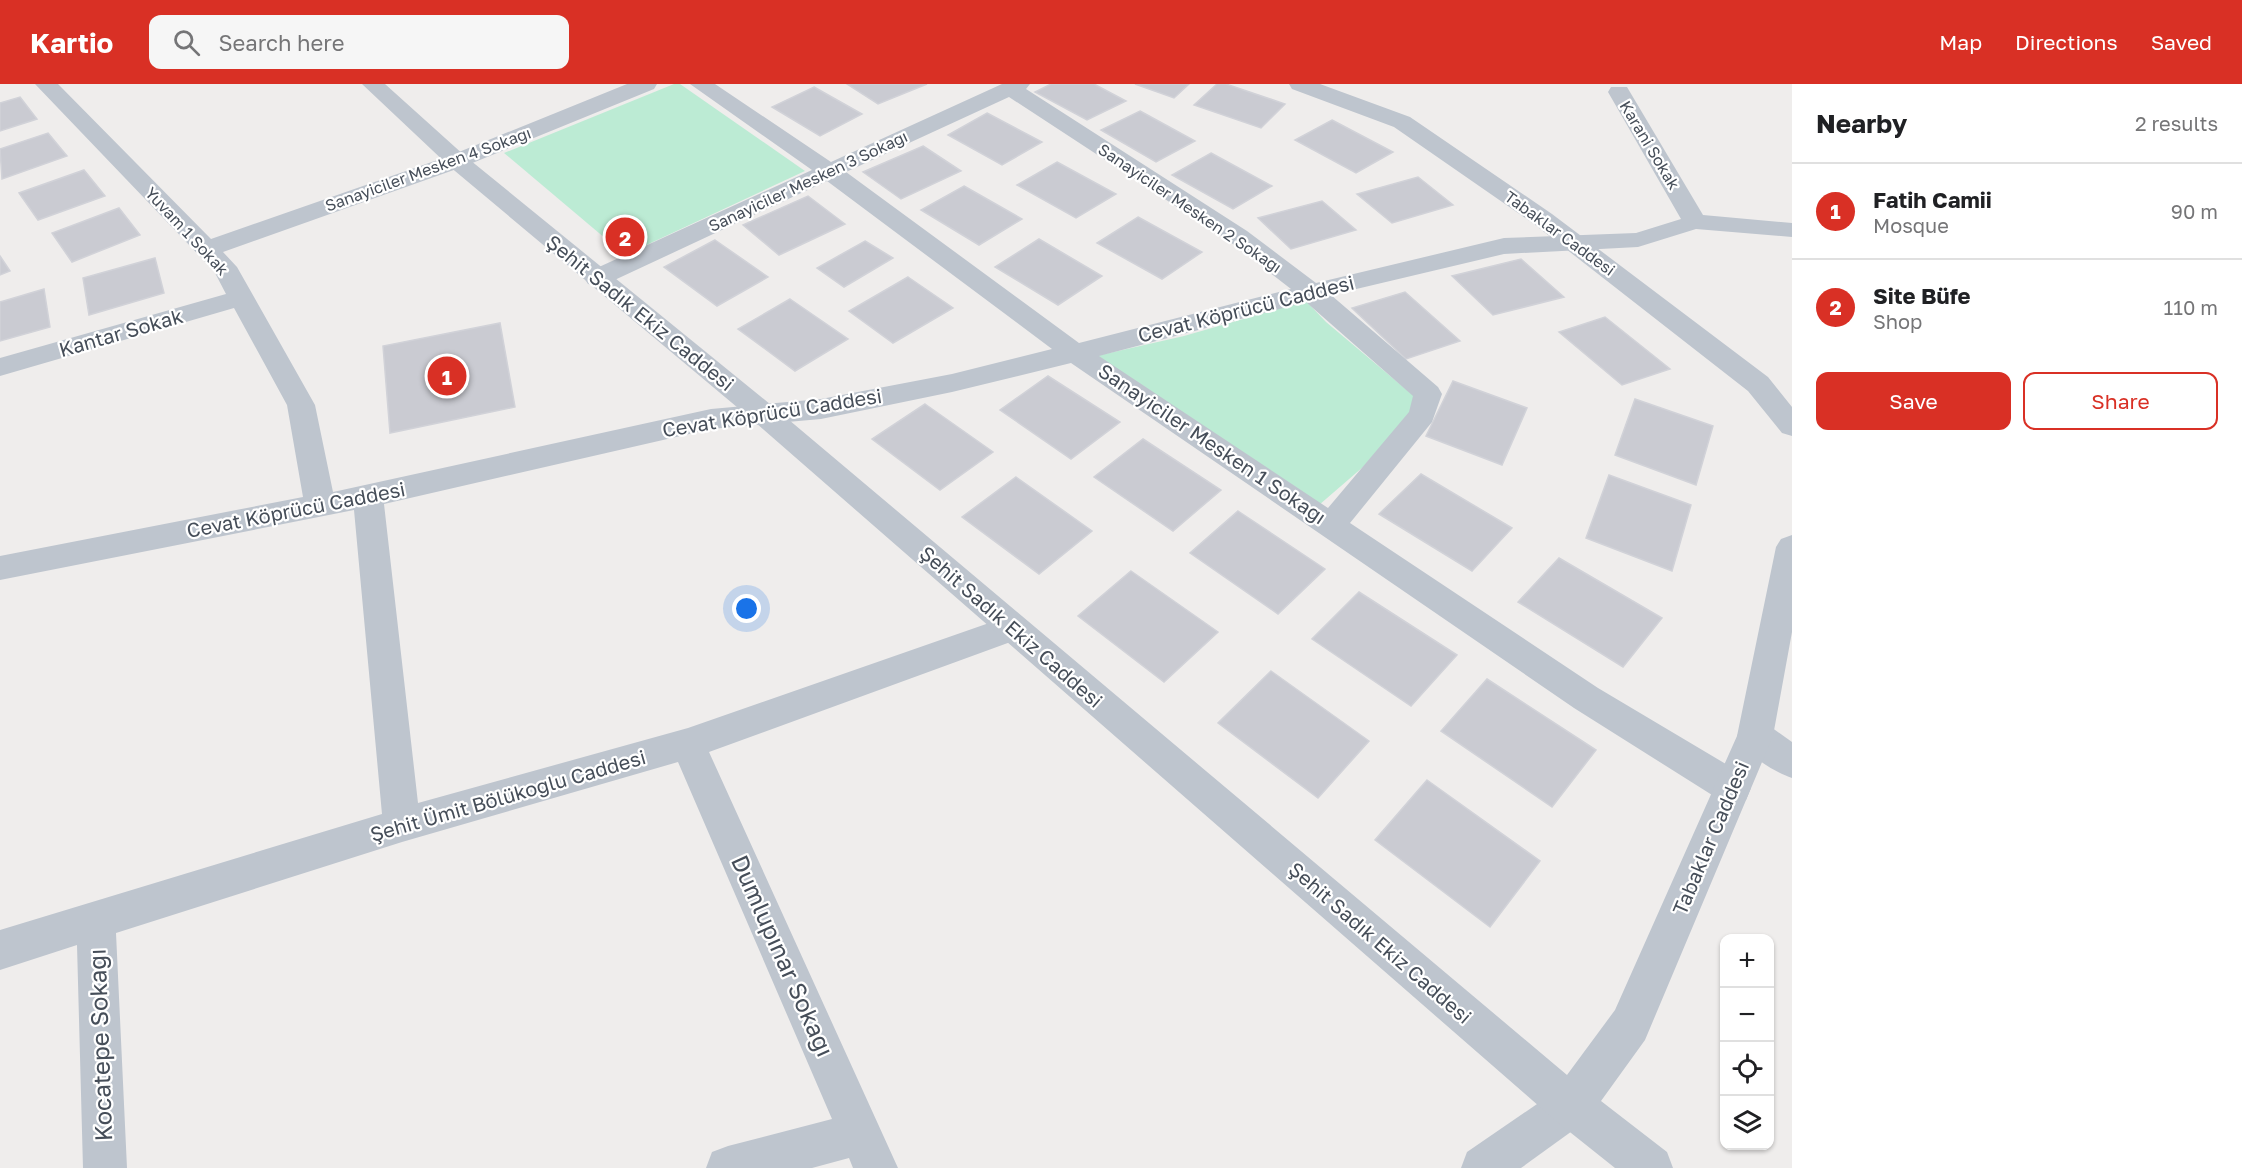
<!DOCTYPE html>
<html lang="en">
<head>
<meta charset="utf-8">
<style>
  :root { --surface:#fff; --page:#f6f6f6; --text:#202124; --muted:#757577; --line:#e0e0e0; --accent:#d93025 }
  body { margin:0; font-family:"Golos Text",sans-serif; background:var(--page); color:var(--text) }
  .controls { position:absolute; right:18px; bottom:18px; display:grid; overflow:hidden; border-radius:12px; box-shadow:0 2px 4px #0004 }
  .controls button { width:54px; height:54px; display:grid; place-items:center; padding:0; border:0; border-bottom:2px solid var(--line); background:var(--surface); color:var(--text); font:30px sans-serif }
  .you { position:absolute; left:747px; top:525px; width:21px; height:21px; margin:-15px; border:4px solid #fff; border-radius:50%; background:#1a73e8; box-shadow:0 0 0 9px #1a73e833 }
  .badge { display:grid; place-items:center; width:39px; height:39px; border-radius:50%; background:var(--accent); color:#fff; font-size:20px; font-weight:700 }
  .pin { position:absolute; translate:-50% -50%; border:3px solid #fff; box-shadow:0 2px 6px #0006 }
  .list { margin:0; padding:0; list-style:none }
  h2 { display:flex; justify-content:space-between; align-items:center; height:78px; margin:0; padding:0 24px; font-size:26px }
  h2 small { font-size:20px; font-weight:400; color:var(--muted) }
  .list li { display:grid; grid-template-columns:39px 1fr auto; gap:18px; align-items:center; box-sizing:border-box; height:96px; padding:0 24px; border-top:2px solid var(--line) }
  .list b { display:block; font-size:22px; white-space:nowrap }
  .list p { margin:0; font-size:20px; white-space:nowrap; color:var(--muted) }
  .list em { font-size:20px; font-style:normal; color:var(--muted) }
  .actions { display:flex; gap:12px; padding:18px 24px }
  .actions a { flex:1; padding:14px 0; border:2px solid var(--accent); border-radius:12px; text-align:center; font-size:21px; color:var(--accent) }
  .actions .main { background:var(--accent); color:#fff }
  .icon { flex:none; width:33px; height:33px; fill:none; stroke:currentColor; stroke-width:2; stroke-linecap:round; stroke-linejoin:round }
  .map { position:relative; flex:none; width:1792px; height:1084px; overflow:hidden }
  header { display:flex; align-items:center; gap:36px; box-sizing:border-box; height:84px; padding:0 30px; background:var(--accent); color:#fff }
  header strong { font-size:28px }
  nav { display:flex; gap:33px; margin-inline-start:auto; font-size:21px }
  .search { width:420px; height:54px; background:var(--page); display:flex; align-items:center; gap:15px; box-sizing:border-box; padding:0 21px; border-radius:12px; color:var(--muted); font-size:22px }
  main { display:flex }
  aside { flex:1; background:var(--surface) }
  .map>svg:first-child { display:block }
  .green { fill:#bcebd4 }
  .building { fill:#cacbd2; stroke:#d1d2d8; stroke-width:1.5 }
  .lines { fill:none; stroke-linecap:round; stroke-linejoin:round }
  .minor { fill:#bec5ce; fill-rule:evenodd }
  .tertiary { fill:#bec5ce; fill-rule:evenodd }
  .labels { text-anchor:middle; stroke-width:4.5; stroke-linejoin:round; paint-order:stroke }
  .far-street-label { font-size:16px; fill:#464e59; stroke:#fff }
  .street-label { font-size:20px; fill:#464e59; stroke:#fff }
  .near-street-label { font-size:24px; fill:#464e59; stroke:#fff }
</style>
</head>
<body>
<header>
<strong>Kartio</strong>
<div class="search"><svg class="icon" aria-label="search" viewBox="0 0 24 24"><circle cx="10" cy="10" r="6"/><path d="M15 15l6 6"/></svg>Search here</div>
<nav><a>Map</a><a>Directions</a><a>Saved</a></nav>
</header>
<main>
<div class="map">
<svg width="1792" height="1084" viewBox="0 0 1792 1084">
  <rect width="100%" height="100%" fill="#efedec"/>
  <!-- green -->
  <g class="green">
    <polygon points="674,0 680,0 805,87 625,171 504,69"/>
    <polygon points="1306,217 1326,238 1414,312 1417,322 1363,383 1319,421 1096,272 1184,252"/>
  </g>
  <!-- building -->
  <g class="building">
    <polygon points="847,0 927,0 878,20"/>
    <polygon points="1051,0 1094,0 1126,17 1087,36 1035,8"/>
    <polygon points="1135,0 1189,0 1174,14"/>
    <polygon points="1217,0 1226,0 1285,20 1261,44 1194,21"/>
    <polygon points="814,3 862,30 820,52 772,23"/>
    <polygon points="20,13 37,35 0,47 0,19"/>
    <polygon points="1140,27 1195,57 1156,78 1101,46"/>
    <polygon points="987,29 1042,58 1002,81 948,51"/>
    <polygon points="1332,36 1393,68 1356,89 1295,56"/>
    <polygon points="48,49 67,72 2,95 0,65"/>
    <polygon points="923,62 961,87 901,115 863,88"/>
    <polygon points="1211,69 1272,102 1233,125 1172,91"/>
    <polygon points="1057,78 1116,110 1076,134 1017,101"/>
    <polygon points="84,86 105,112 38,136 19,109"/>
    <polygon points="1418,93 1453,121 1392,139 1357,110"/>
    <polygon points="964,102 1022,135 979,161 921,126"/>
    <polygon points="808,112 845,140 779,171 743,141"/>
    <polygon points="1322,117 1356,146 1291,165 1258,134"/>
    <polygon points="119,124 140,151 72,178 52,149"/>
    <polygon points="1138,133 1202,168 1162,195 1097,159"/>
    <polygon points="1039,155 1102,192 1058,221 995,183"/>
    <polygon points="715,156 768,193 717,222 664,183"/>
    <polygon points="865,157 893,174 844,203 817,184"/>
    <polygon points="0,172 10,187 0,191"/>
    <polygon points="155,174 164,209 89,231 83,194"/>
    <polygon points="1521,175 1564,213 1493,231 1452,192"/>
    <polygon points="908,193 953,224 893,259 849,227"/>
    <polygon points="44,205 50,243 0,257 0,218"/>
    <polygon points="1405,208 1460,257 1406,275 1352,224"/>
    <polygon points="790,215 848,255 795,287 738,245"/>
    <polygon points="1605,233 1670,285 1622,301 1559,248"/>
    <polygon points="500,239 515,323 390,349 383,262"/>
    <polygon points="1048,292 1120,338 1071,375 1000,326"/>
    <polygon points="1453,297 1527,324 1502,381 1426,352"/>
    <polygon points="1635,315 1713,342 1696,401 1615,371"/>
    <polygon points="925,320 993,368 940,406 872,355"/>
    <polygon points="1143,355 1221,406 1173,447 1094,393"/>
    <polygon points="1421,390 1512,444 1472,487 1379,430"/>
    <polygon points="1609,391 1691,421 1672,487 1586,454"/>
    <polygon points="1016,393 1092,447 1039,490 962,433"/>
    <polygon points="1238,427 1325,485 1278,530 1190,469"/>
    <polygon points="1559,474 1662,534 1623,583 1518,518"/>
    <polygon points="1131,487 1218,548 1164,598 1078,532"/>
    <polygon points="1359,508 1457,571 1411,622 1312,555"/>
    <polygon points="1271,587 1369,657 1318,714 1218,639"/>
    <polygon points="1487,595 1596,666 1552,723 1441,647"/>
    <polygon points="1427,696 1540,777 1490,843 1375,756"/>
  </g>
  <g class="lines">
    <!-- minor -->
    <g class="minor">
      <path d="M35,0H58L211,155L449,72L627,0H657L654,5L465,82L223,168L237,183L315,321L333,408L711,325L821,315L952,290L1052,265L827,97L606,200L597,202L588,200L584,194L588,188L812,86L690,0H715L831,78L1002,0H1030L1026,5L1247,147L1316,199L1504,154L1636,149L1681,135L1608,8L1611,3H1627L1703,131L1792,139V153L1696,145L1638,163L1504,170L1331,211L1438,303L1442,310L1432,338L1350,439L1598,604L1746,692L1751,704L1746,716L1733,720L1720,716L1574,624L1071,279L952,308L821,335L711,345L384,420L418,719L688,644L1012,531L1024,535L1029,544L1024,553L709,668L898,1084H853L849,1074L812,1084H706L712,1068L728,1062L832,1035L678,678L402,758L116,849L127,1084H83L77,861L0,886V846L382,730L354,426L0,496V472L303,413L287,321L234,224L0,292V274L226,210L214,187ZM1009,13L1229,157L1291,205L1079,259L846,88ZM1306,218L1413,312L1409,328L1328,424L1099,272Z"/>
      <path d="M1755,637L1768,641L1792,658V694C1772,687 1747,671 1737,652L1742,641Z"/>
      <polygon points="1571,1000 1586,1007 1593,1022 1586,1037 1521,1084 1461,1084 1467,1068 1556,1007"/>
    </g>
    <!-- tertiary -->
    <g class="tertiary">
      <polygon points="362,0 385,0 465,72 776,325 1567,991 1615,926 1737,652 1776,463 1781,455 1792,451 1792,548 1773,652 1645,956 1601,1017 1667,1068 1673,1084 1615,1084 1556,1037 756,339 449,82"/>
      <polygon points="1289,0 1320,0 1410,33 1552,130 1768,293 1792,323 1792,352 1782,349 1748,307 1534,140 1394,43 1292,5"/>
    </g>
  </g>
  <g class="labels">
    <!-- far-street labels -->
    <g class="far-street-label">
      <text transform="translate(1650 61) rotate(59)" y="6">Karani Sokak</text>
      <text transform="translate(428 85) rotate(-20)" y="6">Sanayiciler Mesken 4 Sokağı</text>
      <text transform="translate(808 97) rotate(-25)" y="6">Sanayiciler Mesken 3 Sokağı</text>
      <text transform="translate(1190 124) rotate(34)" y="6">Sanayiciler Mesken 2 Sokağı</text>
      <text transform="translate(187 147) rotate(47)" y="6">Yuvam 1 Sokak</text>
      <text transform="translate(1560 149) rotate(36)" y="6">Tabaklar Caddesi</text>
    </g>
    <!-- street labels -->
    <g class="street-label">
      <text transform="translate(1246 225) rotate(-14)" y="7">Cevat Köprücü Caddesi</text>
      <text transform="translate(640 229) rotate(39)" y="7">Şehit Sadık Ekiz Caddesi</text>
      <text transform="translate(121 249) rotate(-16)" y="7">Kantar Sokak</text>
      <text transform="translate(772 329) rotate(-9)" y="7">Cevat Köprücü Caddesi</text>
      <text transform="translate(1212 360) rotate(34)" y="7">Sanayiciler Mesken 1 Sokağı</text>
      <text transform="translate(296 426) rotate(-11)" y="7">Cevat Köprücü Caddesi</text>
      <text transform="translate(1011 543) rotate(41)" y="7">Şehit Sadık Ekiz Caddesi</text>
      <text transform="translate(508 712) rotate(-16)" y="7">Şehit Ümit Bölükoğlu Caddesi</text>
      <text transform="translate(1711 754) rotate(-67)" y="7">Tabaklar Caddesi</text>
      <text transform="translate(1380 859) rotate(41)" y="7">Şehit Sadık Ekiz Caddesi</text>
    </g>
    <!-- near-street labels -->
    <g class="near-street-label">
      <text transform="translate(782 872) rotate(66)" y="8">Dumlupınar Sokağı</text>
      <text transform="translate(101 961) rotate(-92)" y="8">Kocatepe Sokağı</text>
    </g>
  </g>
</svg>
<div class="controls">
<button>+</button>
<button>−</button>
<button><svg class="icon" aria-label="locate" viewBox="0 0 24 24"><circle cx="12" cy="12" r="6"/><path d="M12 2v4M12 18v4M2 12h4M18 12h4"/></svg></button>
<button><svg class="icon" aria-label="layers" viewBox="0 0 24 24"><path d="M12 4l9 5-9 5-9-5zM3 14l9 5 9-5"/></svg></button>
</div>
<div class="you"></div>
<div class="pin badge" style="left:447px;top:292px">1</div>
<div class="pin badge" style="left:625px;top:153px">2</div>
</div>
<aside>
<h2>Nearby<small>2 results</small></h2>
<ul class="list">
<li><span class="badge">1</span><div><b>Fatih Camii</b><p>Mosque</p></div><em>90 m</em></li>
<li><span class="badge">2</span><div><b>Site Büfe</b><p>Shop</p></div><em>110 m</em></li>
</ul>
<div class="actions"><a class="main">Save</a><a>Share</a></div>
</aside>
</main>
</body>
</html>
